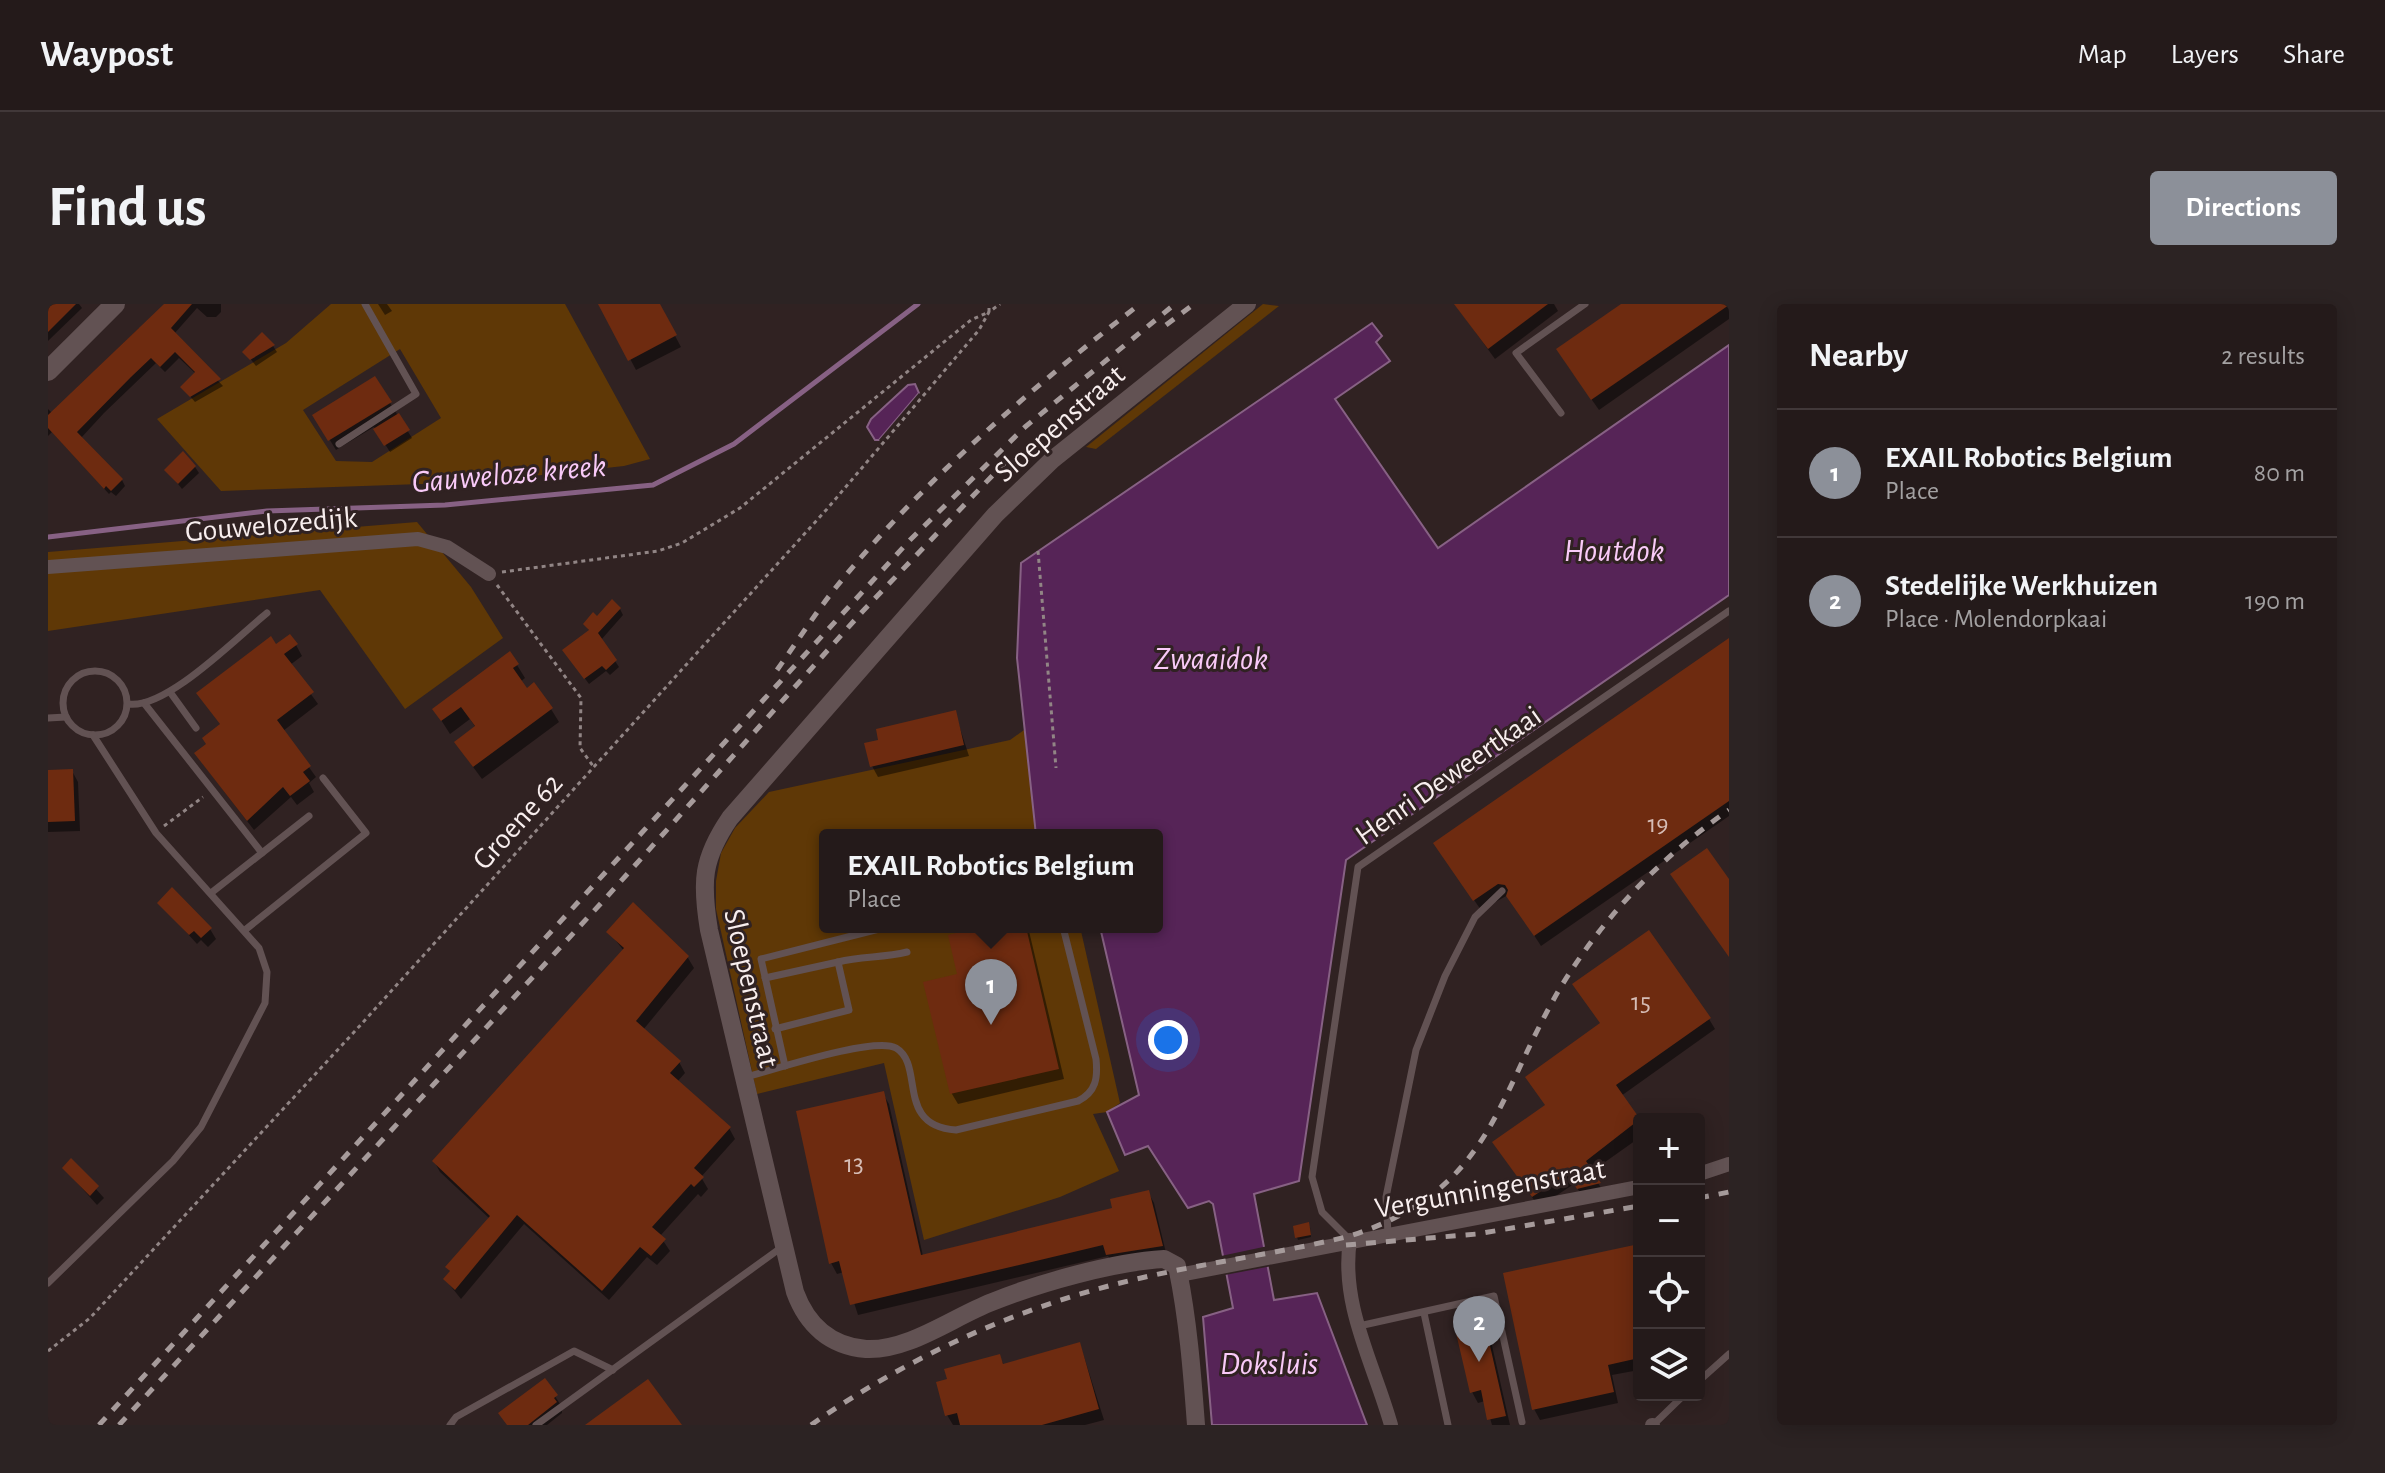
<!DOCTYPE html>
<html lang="en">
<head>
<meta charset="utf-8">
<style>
  :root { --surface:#241a1a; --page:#2c2323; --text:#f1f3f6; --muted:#a3a1a2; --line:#413839; --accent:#8c9099 }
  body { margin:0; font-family:"Alegreya Sans",sans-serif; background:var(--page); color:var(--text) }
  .controls { position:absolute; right:24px; bottom:24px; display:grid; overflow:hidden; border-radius:8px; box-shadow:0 4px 20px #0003 }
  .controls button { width:72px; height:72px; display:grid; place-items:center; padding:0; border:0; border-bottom:2px solid var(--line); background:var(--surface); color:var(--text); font:40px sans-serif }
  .you { position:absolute; left:1120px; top:736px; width:28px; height:28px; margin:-20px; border:6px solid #fff; border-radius:50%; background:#1a73e8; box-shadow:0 0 0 12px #1a73e833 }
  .badge { display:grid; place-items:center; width:52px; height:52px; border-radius:50%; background:var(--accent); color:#fff; font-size:26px; font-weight:700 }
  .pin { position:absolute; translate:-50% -66px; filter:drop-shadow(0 2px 4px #0008) }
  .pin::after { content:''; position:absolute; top:42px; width:28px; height:24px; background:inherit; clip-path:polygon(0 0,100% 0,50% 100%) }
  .popup { position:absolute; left:771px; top:525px; width:344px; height:104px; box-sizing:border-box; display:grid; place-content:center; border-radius:8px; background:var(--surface); filter:drop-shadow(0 2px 6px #0005); font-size:26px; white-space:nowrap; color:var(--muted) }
  .popup b { font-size:30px; color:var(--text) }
  .popup::after { content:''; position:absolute; left:50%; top:100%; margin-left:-16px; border:16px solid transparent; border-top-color:var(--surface) }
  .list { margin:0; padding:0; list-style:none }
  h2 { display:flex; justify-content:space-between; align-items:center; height:104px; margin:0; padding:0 32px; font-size:34px }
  h2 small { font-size:26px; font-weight:400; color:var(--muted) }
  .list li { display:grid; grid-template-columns:52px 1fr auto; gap:24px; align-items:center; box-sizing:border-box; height:128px; padding:0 32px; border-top:2px solid var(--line) }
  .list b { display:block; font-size:30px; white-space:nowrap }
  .list p { margin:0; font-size:26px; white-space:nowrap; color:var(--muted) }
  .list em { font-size:26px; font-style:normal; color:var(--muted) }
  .icon { flex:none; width:44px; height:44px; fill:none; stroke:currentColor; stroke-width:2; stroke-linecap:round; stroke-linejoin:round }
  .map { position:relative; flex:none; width:1681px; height:1121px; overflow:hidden; border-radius:8px }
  header { display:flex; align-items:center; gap:48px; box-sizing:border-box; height:112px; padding:0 40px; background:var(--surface); border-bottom:2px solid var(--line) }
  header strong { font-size:38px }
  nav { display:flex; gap:44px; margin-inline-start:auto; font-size:28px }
  .intro { display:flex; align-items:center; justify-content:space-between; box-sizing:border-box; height:192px; padding:0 48px }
  h1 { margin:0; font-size:56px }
  .button { padding:20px 36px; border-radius:8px; background:var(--accent); color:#fff; font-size:28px; font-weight:700 }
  main { display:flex; gap:48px; padding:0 48px }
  aside { flex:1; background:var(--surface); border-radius:8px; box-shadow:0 4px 20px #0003 }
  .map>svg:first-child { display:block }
  .green { fill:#5f3806; fill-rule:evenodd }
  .water { fill:#562457; stroke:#876184; stroke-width:2 }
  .pier { fill:#302222 }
  .shadow { fill:#0007 }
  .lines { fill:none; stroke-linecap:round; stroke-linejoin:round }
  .stream { stroke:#876184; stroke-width:5 }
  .building { fill:#6e2b10 }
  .path { stroke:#918585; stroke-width:3; stroke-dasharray:4 4; stroke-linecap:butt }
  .service { stroke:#625253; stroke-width:7 }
  .minor { stroke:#625253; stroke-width:14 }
  .tertiary { stroke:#625253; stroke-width:18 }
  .secondary { stroke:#625253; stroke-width:20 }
  .rail { stroke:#a69b9b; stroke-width:5; stroke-dasharray:10 10; stroke-linecap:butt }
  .labels { text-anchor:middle; stroke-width:6; stroke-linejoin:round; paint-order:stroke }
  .number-label { font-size:26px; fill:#d6bdb6 }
  .street-label { font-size:30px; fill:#f8eeee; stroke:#302222 }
  .water-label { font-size:32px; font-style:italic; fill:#f9caf8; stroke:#302222 }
</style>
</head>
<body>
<header>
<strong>Waypost</strong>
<nav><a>Map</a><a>Layers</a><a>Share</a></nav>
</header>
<div class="intro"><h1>Find us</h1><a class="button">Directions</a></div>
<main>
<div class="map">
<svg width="1681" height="1121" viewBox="0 0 1681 1121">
  <rect width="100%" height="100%" fill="#302222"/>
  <!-- green -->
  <g class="green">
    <path d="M283,0H517L602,155L576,162L431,178L173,187L109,115L238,39ZM352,45L393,114L324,158L288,157L255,106Z"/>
    <polygon points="1215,0 1231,2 1048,145 1038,143"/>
    <polygon points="369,218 423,283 455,334 357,405 272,286 0,327 0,248"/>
    <polygon points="979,424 988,531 777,531 777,623 1039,623 1033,627 1072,799 1059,808 1045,810 1071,867 1012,893 876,936 836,759 709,790 668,605 668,577 673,549 687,524 721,488 962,436"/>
  </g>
  <!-- water -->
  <g class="water">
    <polygon points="1324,19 1334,32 1328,38 1342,57 1287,95 1390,244 1681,41 1681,291 1298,556 1251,877 1206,890 1226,996 1269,989 1319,1121 1164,1121 1155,1013 1185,1004 1165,900 1161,897 1140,904 1100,842 1077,851 1059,808 1091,791 1052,623 1109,623 1109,531 988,531 969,354 973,259"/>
    <polygon points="867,80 871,89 831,136 827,136 819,123 823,115 860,81"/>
  </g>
  <!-- pier -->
  <g class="pier">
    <polygon points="871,89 874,92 834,139 831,136"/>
    <polygon points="1220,942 1224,962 1177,971 1173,952"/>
  </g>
  <!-- shadow -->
  <g class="shadow">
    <polygon points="0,0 31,0 34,4 0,37"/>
    <polygon points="121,0 173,0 173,8 168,13 159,13 149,4 126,30 175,82 147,98 134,83 148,70 131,54 117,68 108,59 56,109 33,134 74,176 77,182 68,192 63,188 61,190 4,128 0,132 0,105 4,109 91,24 95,26"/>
    <polygon points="330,0 339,0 344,7 337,11"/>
    <polygon points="553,0 610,0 633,43 588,66"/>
    <polygon points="1407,0 1506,0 1510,7 1447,55"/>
    <polygon points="1576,0 1681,0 1681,15 1551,106 1516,56"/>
    <polygon points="225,42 229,48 208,62 197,48"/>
    <polygon points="327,75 364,134 342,148 326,123 288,146 267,112"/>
    <polygon points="147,163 151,169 134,185 119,166"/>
    <polygon points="572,305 575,311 553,336 571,363 562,371 558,367 541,380 520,352 542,328 537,320"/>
    <polygon points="1681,336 1681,512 1493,642 1460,591 1433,606 1394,550"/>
    <polygon points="248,341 254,352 242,361 270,400 235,427 268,473 261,479 266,488 249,501 243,493 206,526 155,460 160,441 228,343"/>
    <polygon points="469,361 477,374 472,378 479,386 503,405 511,418 434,475 417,452 428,424 422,415 402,430 386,405"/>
    <polygon points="907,409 921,452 830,473 824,462"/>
    <polygon points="24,467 30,478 32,527 0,528 0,469"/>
    <polygon points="112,599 162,625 168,635 160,643 153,636 149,640"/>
    <polygon points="585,601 640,654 646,664 595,726 631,758 637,769 629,778 681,824 687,835 653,873 660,885 653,893 650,890 612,932 622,947 609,961 599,953 561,996 476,920 413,995 397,975 403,969 400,963 442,915 392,868 386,857 576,647 561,628"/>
    <polygon points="944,623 979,623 981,627 1016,775 910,800 904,790 878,679 912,672"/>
    <polygon points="1661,715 1667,725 1573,792 1591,817 1591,834 1543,868 1557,890 1537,895 1526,880 1491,903 1453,849"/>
    <polygon points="835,790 841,800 875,952 1067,906 1100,888 1106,899 1119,953 1066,961 1060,952 810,1011 796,968 789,970 783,959"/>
    <polygon points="23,857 56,894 49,901 16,864"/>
    <polygon points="1262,923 1263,933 1250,936 1249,933"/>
    <polygon points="1591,943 1591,1066 1564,1071 1570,1099 1492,1116 1486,1105"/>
    <polygon points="1434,1013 1440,1024 1462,1121 1444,1121 1437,1097 1430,1099 1424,1088"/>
    <polygon points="1032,1040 1056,1116 1037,1121 905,1121 899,1111 951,1052 956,1061"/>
    <polygon points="497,1077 514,1103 514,1109 499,1121 460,1121"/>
  </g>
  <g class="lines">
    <!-- stream -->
    <polyline class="stream" points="0,233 219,207 397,201 605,181 686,140 870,0"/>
  </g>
  <!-- building -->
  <g class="building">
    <polygon points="0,0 28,0 0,28"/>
    <polygon points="116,0 144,0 123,24 173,75 142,93 132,83 147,68 127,48 112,63 103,54 83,73 29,128 75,175 63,187 58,182 56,185 0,124 0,111"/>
    <polygon points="550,0 612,0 629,31 580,57"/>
    <polygon points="1406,0 1500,0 1440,45"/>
    <polygon points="1573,0 1681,0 1681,1 1543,96 1508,45"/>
    <polygon points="214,28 227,41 202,56 194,48"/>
    <polygon points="327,72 344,98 280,137 264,111"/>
    <polygon points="351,109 362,126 336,142 325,125"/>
    <polygon points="135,147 148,162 130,180 116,166"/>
    <polygon points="564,295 573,304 550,329 569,356 558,366 554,362 536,375 514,346 541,326 535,320 545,308 549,312"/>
    <polygon points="242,330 250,340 236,350 266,388 229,416 263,462 255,468 262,477 242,492 235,483 199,517 146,449 158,440 154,434 172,420 148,389 223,332 228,340"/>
    <polygon points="1681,334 1681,497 1486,632 1458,592 1460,586 1457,581 1450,580 1425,597 1385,539"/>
    <polygon points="462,347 471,360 465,364 479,384 486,378 505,404 425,463 406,438 427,422 413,403 393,417 384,405"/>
    <polygon points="908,406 916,441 822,463 816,439 830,436 828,425"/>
    <polygon points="25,465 27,517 0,518 0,466"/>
    <polygon points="1659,544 1681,575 1681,653 1622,570"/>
    <polygon points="124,583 164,624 153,634 146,627 141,631 109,599"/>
    <polygon points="585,598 641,652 588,717 633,757 622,769 683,823 646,864 656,873 646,883 643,880 604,923 618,935 603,952 592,943 554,987 469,911 407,986 395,975 402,967 397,963 442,912 384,857 576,644 558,628"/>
    <polygon points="932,623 978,623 1011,765 902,790 875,678 909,670 900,631"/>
    <polygon points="1601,626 1663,714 1568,781 1592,815 1538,857 1553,879 1529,885 1519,870 1484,893 1444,838 1497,801 1477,773 1552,719 1524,680"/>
    <polygon points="836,787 873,951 1064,904 1062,895 1101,886 1115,942 1058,951 1055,941 802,1001 791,957 781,960 748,807"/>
    <polygon points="23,854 51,882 42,892 14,864"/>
    <polygon points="1261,918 1263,931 1247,934 1245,922"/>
    <polygon points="1591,940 1591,1054 1560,1061 1566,1088 1484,1106 1455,969"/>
    <polygon points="1435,1011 1458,1112 1439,1116 1433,1086 1422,1089 1405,1016"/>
    <polygon points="1032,1038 1051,1105 994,1121 912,1121 909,1109 897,1112 888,1078 899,1075 896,1065 952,1050 955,1060"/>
    <polygon points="497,1074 510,1091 506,1094 509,1098 480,1121 459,1121 450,1109"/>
    <polygon points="600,1075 634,1121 537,1121"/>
  </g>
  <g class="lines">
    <!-- path -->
    <g class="path">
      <polyline points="990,247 1008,464"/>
      <polyline points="454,268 610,247 634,239 692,204 923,16 941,8 941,0"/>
      <polyline points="449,281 533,394 532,444 545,462"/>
      <polyline points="116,522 155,493"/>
      <polyline points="0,1047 42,1014 308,726 779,205 931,26 941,8 952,0"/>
    </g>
    <!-- service -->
    <g class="service">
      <polyline points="1513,109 1468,49 1537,0"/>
      <polyline points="291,140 368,90 317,0"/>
      <circle cx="47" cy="399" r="32"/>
      <polyline points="122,388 148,424"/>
      <polyline points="96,399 214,549"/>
      <path d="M80,400C118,406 189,333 219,309"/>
      <polyline points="0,414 18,413"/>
      <polyline points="163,589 261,512"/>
      <polyline points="197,626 318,529 275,474"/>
      <path d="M790,658C814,652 835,654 859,648"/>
      <polyline points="717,674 790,658 801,706 727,725"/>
      <polyline points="737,762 713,655 839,623"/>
      <path d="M698,773C725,766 827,732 848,744C877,761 847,822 908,826L1030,797C1048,788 1050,774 1048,755L1015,623"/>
      <polyline points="1340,930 1338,893 1368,746 1397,672 1427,613 1454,587"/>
      <polyline points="1302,936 1274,908 1264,873 1310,563 1681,307"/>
      <polyline points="0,979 125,857 153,823 217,699 219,668 211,644 108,529 45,431"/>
      <polyline points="1376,1009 1400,1121"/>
      <polyline points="1311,1022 1446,992 1474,1118"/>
      <polyline points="1651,1077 1681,1050"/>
      <polyline points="402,1121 408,1113 526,1047 565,1066"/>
      <polyline points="488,1121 734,943"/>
      <polyline points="1605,1121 1636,1091"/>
    </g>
    <!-- minor -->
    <g class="minor">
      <polyline points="0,263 370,235 399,243 441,270"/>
      <polyline points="1651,870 1681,860"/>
      <path d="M1302,936C1292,1001 1326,1060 1343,1121"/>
      <polyline points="1131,971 1591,883"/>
      <polyline points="1604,1121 1605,1121"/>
    </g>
    <!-- tertiary -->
    <path class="tertiary" d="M1148,1121C1144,1067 1140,1015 1129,962L1116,955C1065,958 991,979 944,998C905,1013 861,1047 818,1045C782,1042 759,1021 747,988L661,626C653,578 654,555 682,514L947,211L1004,156L1199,0"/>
    <!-- secondary -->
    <polyline class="secondary" points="0,67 67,0"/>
    <!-- rail -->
    <g class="rail">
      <polyline points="1118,21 1146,0"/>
      <path d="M729,366C749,338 768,308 789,282C872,179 987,81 1092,0"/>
      <polyline points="1651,894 1681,888"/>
      <polyline points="1298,941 1429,930 1591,902"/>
      <polyline points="51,1121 862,236 977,123 1127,0"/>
      <polyline points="71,1121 556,596 814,308 965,150"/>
      <path d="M763,1121C863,1051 974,1001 1093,974C1162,958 1233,949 1302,932C1446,885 1447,793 1514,681C1557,611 1614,552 1681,506"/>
    </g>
  </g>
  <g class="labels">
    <!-- number labels -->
    <g class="number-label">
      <text x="1610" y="528">19</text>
      <text x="1593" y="706">15</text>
      <text x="806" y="868">13</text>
    </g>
    <!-- street labels -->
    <g class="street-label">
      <text transform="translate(1011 119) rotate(-41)" y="10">Sloepenstraat</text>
      <text transform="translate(223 220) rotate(-5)" y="10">Gouwelozedijk</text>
      <text transform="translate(1400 471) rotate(-35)" y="10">Henri Deweertkaai</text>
      <text transform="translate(469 517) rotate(-48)" y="10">Groene 62</text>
      <text transform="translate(704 684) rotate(77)" y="10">Sloepenstraat</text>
      <text transform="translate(1442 884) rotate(-10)" y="10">Vergunningenstraat</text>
    </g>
    <!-- water labels -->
    <g class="water-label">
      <text transform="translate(461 169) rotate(-5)" y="11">Gauweloze kreek</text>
      <text x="1566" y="257">Houtdok</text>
      <text x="1163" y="365">Zwaaidok</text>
      <text x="1221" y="1070">Doksluis</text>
    </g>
  </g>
</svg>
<div class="controls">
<button>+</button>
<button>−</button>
<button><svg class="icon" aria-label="locate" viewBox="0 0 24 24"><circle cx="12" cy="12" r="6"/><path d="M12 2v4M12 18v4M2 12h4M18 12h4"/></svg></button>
<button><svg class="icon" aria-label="layers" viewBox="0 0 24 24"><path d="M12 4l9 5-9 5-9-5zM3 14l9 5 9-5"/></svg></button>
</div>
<div class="you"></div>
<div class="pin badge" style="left:943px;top:721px">1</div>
<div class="popup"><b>EXAIL Robotics Belgium</b>Place</div>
<div class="pin badge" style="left:1431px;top:1058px">2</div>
</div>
<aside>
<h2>Nearby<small>2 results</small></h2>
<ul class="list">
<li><span class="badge">1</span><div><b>EXAIL Robotics Belgium</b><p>Place</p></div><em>80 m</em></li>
<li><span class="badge">2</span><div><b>Stedelijke Werkhuizen</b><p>Place · Molendorpkaai</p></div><em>190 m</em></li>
</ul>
</aside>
</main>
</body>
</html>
